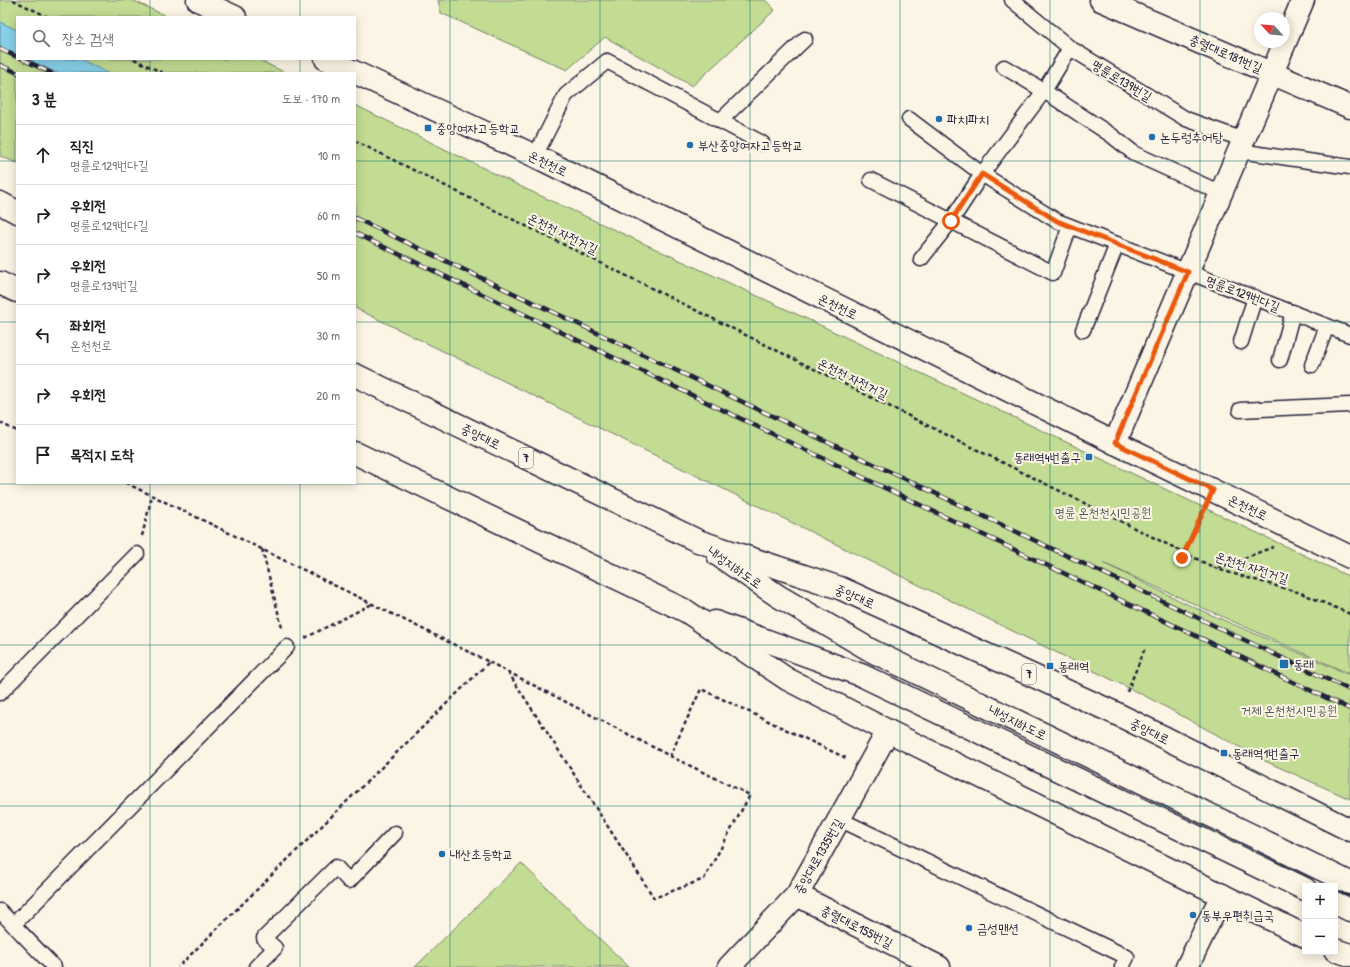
<!DOCTYPE html>
<html lang="ko">
<head>
<meta charset="utf-8">
<style>
  :root { --surface:#fff; --page:#f6f6f6; --text:#202124; --muted:#757577; --line:#e0e0e0 }
  body { margin:0; font-family:"Patrick Hand","Poor Story",sans-serif; background:var(--page); color:var(--text) }
  .controls { position:absolute; right:12px; bottom:12px; display:grid; overflow:hidden; border-radius:0px; box-shadow:0 2px 10px #0003 }
  .controls button { width:36px; height:36px; display:grid; place-items:center; padding:0; border:0; border-bottom:1px solid var(--line); background:var(--surface); color:var(--text); font:20px sans-serif }
  .compass { position:absolute; left:1254px; top:12px; width:36px; height:36px; border-radius:50%; background:var(--surface); box-shadow:0 2px 10px #0003; rotate:296deg }
  .stop { position:absolute; width:12px; height:12px; margin:-9px; border:3px solid #ea580c; border-radius:50%; background:#fff }
  .stop.end { background:#ea580c; border-color:#fff; box-shadow:0 1px 4px #0008 }
  .list { margin:0; padding:0; list-style:none }
  h2 { display:flex; justify-content:space-between; align-items:center; height:52px; margin:0; padding:0 16px; font-size:17px }
  h2 small { font-size:13px; font-weight:400; color:var(--muted) }
  .list li { display:grid; grid-template-columns:26px 1fr auto; gap:12px; align-items:center; box-sizing:border-box; height:60px; padding:0 16px; border-top:1px solid var(--line) }
  .list b { display:block; font-size:15px; white-space:nowrap }
  .list p { margin:0; font-size:13px; white-space:nowrap; color:var(--muted) }
  .list em { font-size:13px; font-style:normal; color:var(--muted) }
  .icon { flex:none; width:22px; height:22px; fill:none; stroke:currentColor; stroke-width:2; stroke-linecap:round; stroke-linejoin:round }
  .map { position:relative; flex:none; width:1350px; height:967px; overflow:hidden }
  .search { position:absolute; background:var(--surface); box-shadow:0 2px 10px #0003; left:16px; top:16px; width:340px; height:44px; display:flex; align-items:center; gap:10px; box-sizing:border-box; padding:0 14px; border-radius:0px; color:var(--muted); font-size:15px }
  .panel { position:absolute; background:var(--surface); box-shadow:0 2px 10px #0003; left:16px; top:72px; width:340px; height:412px; border-radius:0px }
  .map>svg:first-child { display:block }
  .green { fill:#c2dc93; stroke:#727f67 }
  .water { fill:#87d0e8; stroke:#5f8aa3 }
  .lines { fill:none; stroke-linecap:round; stroke-linejoin:round }
  .lane-casing { stroke:#22223b; stroke-width:17 }
  .street-casing { stroke:#22223b; stroke-width:25 }
  .secondary-casing { stroke:#22223b; stroke-width:25 }
  .primary-casing { stroke:#22223b; stroke-width:25 }
  .path { stroke:#22223b; stroke-width:2.5; stroke-dasharray:4 3; stroke-linecap:butt }
  .lane { stroke:#fcf5e5; stroke-width:14 }
  .street { stroke:#fcf5e5; stroke-width:22 }
  .secondary { stroke:#fcf5e5; stroke-width:22 }
  .primary { stroke:#fcf5e5; stroke-width:22 }
  .rail-casing { stroke:#22223b; stroke-width:4.5 }
  .rail { stroke:#fcf5e5; stroke-width:3; stroke-dasharray:9; stroke-linecap:butt }
  .path-bridge { stroke:#22223b; stroke-width:2.5; stroke-dasharray:4 3; stroke-linecap:butt }
  .route { stroke:#ea580c; stroke-width:5 }
  .grid { fill:none; stroke:#0f766e; stroke-width:1; stroke-opacity:0.55 }
  .poi-dot { fill:#1f6fb2; stroke:#fcf5e5; stroke-width:1.5 }
  .labels { text-anchor:middle; stroke-width:4; stroke-linejoin:round; paint-order:stroke }
  .shield { fill:#fcf5e5; stroke:#63616e; stroke-width:1 }
  .shield-label { font-size:12px; font-weight:bold; fill:#22223b }
  .street-label { font-size:13px; fill:#22223b; stroke:#fcf5e5 }
  .poi-label { font-size:13px; fill:#22223b; stroke:#fcf5e5; text-anchor:start }
  .park-label { font-size:13px; fill:#525a55; stroke:#fcf5e5 }
</style>
</head>
<body>
<div class="map">
<svg width="1350" height="967" viewBox="0 0 1350 967">
  <rect width="100%" height="100%" fill="#fcf5e5"/>
  <filter id="ink" filterUnits="userSpaceOnUse"><feTurbulence type="fractalNoise" baseFrequency=".025" numOctaves="2"/><feDisplacementMap in="SourceGraphic" scale="8" xChannelSelector="R" yChannelSelector="G"/><feConvolveMatrix kernelMatrix="1 2 1 2 8 2 1 2 1" color-interpolation-filters="sRGB"/></filter>
  <g filter="url(#ink)">
    <!-- green -->
    <g class="green">
      <polygon points="0,0 132,0 168,17 17,17 17,59 257,59 286,73 17,73 17,163 0,156"/>
      <polygon points="438,0 765,0 775,10 692,86 605,37 567,70 441,13"/>
      <polygon points="355,105 526,189 803,317 1350,577 1350,674 1103,563 1191,606 1350,675 1350,799 1265,761 1147,697 355,308"/>
      <polygon points="521,863 629,967 415,967"/>
    </g>
    <!-- water -->
    <g class="water">
      <polygon points="0,22 17,30 17,54 0,46"/>
      <polygon points="27,59 80,59 108,73 57,73"/>
    </g>
    <g class="lines">
      <defs>
        <g id="lane">
          <polyline points="1012,0 1070,48 1186,119 1244,140"/>
          <polyline points="1004,67 1044,91 1111,135 1135,154 1221,193"/>
          <polyline points="909,119 982,174 1057,221 1350,335"/>
          <polyline points="720,121 805,39"/>
          <polyline points="1239,151 1350,167"/>
          <polyline points="535,156 566,95 607,61 762,143"/>
          <polyline points="871,180 1053,273 1070,226"/>
          <polyline points="921,259 951,221 982,174 1044,91 1070,48"/>
          <polyline points="1083,330 1117,244"/>
          <polyline points="1241,342 1255,297"/>
          <polyline points="1280,360 1293,312"/>
          <polyline points="1312,365 1327,326"/>
          <polyline points="1240,410 1350,405"/>
          <polyline points="0,693 137,554"/>
          <polyline points="839,819 1127,957 1122,967"/>
          <polyline points="0,911 54,967"/>
          <polyline points="13,925 287,647"/>
          <polyline points="256,967 275,948 264,938 336,867 349,881 395,833"/>
        </g>
        <g id="street">
          <polyline points="1101,0 1350,107"/>
          <polyline points="1115,443 1303,0"/>
          <polyline points="797,895 939,967"/>
          <polyline points="729,967 797,895 888,731"/>
        </g>
        <g id="secondary">
          <polyline points="198,0 235,17"/>
          <polyline points="326,59 535,156 1115,443 1350,557"/>
          <polyline points="1187,967 1222,895"/>
        </g>
        <g id="primary">
          <polyline points="0,203 17,212"/>
          <polyline points="0,283 17,291"/>
          <polyline points="355,375 698,541 840,588 1117,714 1350,830"/>
          <polyline points="355,453 686,611 787,679 888,731 1305,936"/>
          <polyline points="718,555 778,596 872,651 1350,883"/>
          <polyline points="715,622 861,675 1305,889"/>
          <polyline points="1335,903 1350,910"/>
          <polyline points="1335,950 1350,955"/>
        </g>
      </defs>
      <!-- lane casing -->
      <use href="#lane" class="lane-casing"/>
      <!-- street casing -->
      <use href="#street" class="street-casing"/>
      <!-- secondary casing -->
      <use href="#secondary" class="secondary-casing"/>
      <!-- primary casing -->
      <use href="#primary" class="primary-casing"/>
      <!-- path -->
      <g class="path">
        <polyline points="13,0 48,17"/>
        <polyline points="134,59 163,73"/>
        <polyline points="355,141 1217,569 1301,593 1350,614"/>
        <polyline points="0,423 17,431"/>
        <polyline points="126,483 219,528 489,662 178,967"/>
        <polyline points="142,536 152,496"/>
        <polyline points="262,549 282,628"/>
        <polyline points="1218,568 1273,547"/>
        <polyline points="305,638 372,604"/>
        <polyline points="489,662 670,756 701,689 846,758"/>
        <polyline points="508,672 654,898 704,879 750,795 670,756"/>
        <polyline points="1127,692 1145,648"/>
      </g>
      <!-- lane -->
      <use href="#lane" class="lane"/>
      <!-- street -->
      <use href="#street" class="street"/>
      <!-- secondary -->
      <use href="#secondary" class="secondary"/>
      <!-- primary -->
      <use href="#primary" class="primary"/>
      <defs>
        <g id="rail">
          <polyline points="0,49 17,57"/>
          <polyline points="22,59 51,73"/>
          <polyline points="0,65 18,73"/>
          <polyline points="355,218 1350,690"/>
          <polyline points="355,233 939,514 1350,709"/>
        </g>
      </defs>
      <!-- rail casing -->
      <use href="#rail" class="rail-casing"/>
      <!-- rail -->
      <use href="#rail" class="rail"/>
      <!-- path-bridge -->
      <polyline class="path-bridge" points="1182,558 1213,490"/>
    </g>
  </g>
  <g class="lines" filter="url(#ink)">
    <!-- route -->
    <polyline class="route" points="951,221 982,174 1057,221 1188,272 1115,443 1213,490 1182,558"/>
  </g>
  <!-- grid -->
  <path class="grid" d="M150,0V17M300,0V17M450,0V967M600,0V967M750,0V967M900,0V967M1050,0V967M1200,0V967M150,59V73M300,59V73M0,161H17M355,161H1350M0,322H17M355,322H1350M150,483V967M300,483V967M0,484H1350M0,645H1350M0,806H1350"/>
  <!-- markers -->
  <g class="poi-dot">
    <circle cx="939" cy="119" r="4"/>
    <rect x="424" y="124" width="8" height="8" rx="2"/>
    <circle cx="1152" cy="137" r="4"/>
    <circle cx="690" cy="145" r="4"/>
    <rect x="1085" y="453" width="8" height="8" rx="2"/>
    <rect x="1279" y="659" width="10" height="10" rx="2"/>
    <rect x="1046" y="662" width="8" height="8" rx="2"/>
    <rect x="1220" y="749" width="8" height="8" rx="2"/>
    <circle cx="442" cy="854" r="4"/>
    <circle cx="1193" cy="915" r="4"/>
    <circle cx="969" cy="928" r="4"/>
  </g>
  <g class="labels">
    <!-- shield labels -->
    <g class="shield">
      <rect x="519" y="448" width="14" height="20" rx="3"/>
      <rect x="1022" y="664" width="14" height="20" rx="3"/>
    </g>
    <g class="shield-label">
      <text x="526" y="462">7</text>
      <text x="1029" y="678">7</text>
    </g>
    <!-- street labels -->
    <g class="street-label">
      <text transform="translate(1226 53) rotate(23)" y="5">충렬대로181번길</text>
      <text transform="translate(1122 80) rotate(31)" y="5">명륜로139번길</text>
      <text transform="translate(548 163) rotate(26)" y="5">온천천로</text>
      <text transform="translate(563 233) rotate(26)" y="5">온천천 자전거길</text>
      <text transform="translate(1243 293) rotate(21)" y="5">명륜로129번다길</text>
      <text transform="translate(838 306) rotate(26)" y="5">온천천로</text>
      <text transform="translate(853 378) rotate(26)" y="5">온천천 자전거길</text>
      <text transform="translate(481 436) rotate(26)" y="5">중앙대로</text>
      <text transform="translate(1248 507) rotate(26)" y="5">온천천로</text>
      <text transform="translate(735 567) rotate(35)" y="5">내성지하도로</text>
      <text transform="translate(1252 567) rotate(18)" y="5">온천천 자전거길</text>
      <text transform="translate(855 596) rotate(23)" y="5">중앙대로</text>
      <text transform="translate(1018 722) rotate(26)" y="5">내성지하도로</text>
      <text transform="translate(1150 731) rotate(26)" y="5">중앙대로</text>
      <text transform="translate(818 856) rotate(-60)" y="5">중앙대로1335번길</text>
      <text transform="translate(857 926) rotate(27)" y="5">충렬대로155번길</text>
    </g>
    <!-- poi labels -->
    <g class="poi-label">
      <text x="947" y="124">파치파치</text>
      <text x="436" y="133">중앙여자고등학교</text>
      <text x="1160" y="142">논두렁추어탕</text>
      <text x="698" y="150">부산중앙여자고등학교</text>
      <text x="1081" y="462" text-anchor="end">동래역4번출구</text>
      <text x="1293" y="669">동래</text>
      <text x="1058" y="671">동래역</text>
      <text x="1232" y="758">동래역1번출구</text>
      <text x="450" y="859">내산초등학교</text>
      <text x="1201" y="920">동부우편취급국</text>
      <text x="977" y="933">금성맨션</text>
    </g>
    <!-- park labels -->
    <g class="park-label">
      <text x="1103" y="517">명륜 온천천시민공원</text>
      <text x="1289" y="715">거제 온천천시민공원</text>
    </g>
  </g>
</svg>
<div class="controls">
<button>+</button>
<button>−</button>
</div>
<svg class="compass" viewBox="-18 -18 36 36"><path d="M0-13l5 13h-10z" fill="#e53935"/><path d="M0 13l5-13h-10z" fill="#757577"/></svg>
<div class="stop" style="left:951px;top:221px"></div>
<div class="stop end" style="left:1182px;top:558px"></div>
<div class="search"><svg class="icon" aria-label="search" viewBox="0 0 24 24"><circle cx="10" cy="10" r="6"/><path d="M15 15l6 6"/></svg>장소 검색</div>
<section class="panel">
<h2>3 분<small>도보 · 170 m</small></h2>
<ul class="list">
<li><svg class="icon" aria-label="ahead" viewBox="0 0 24 24"><path d="M12 20V5M6 11l6-6 6 6"/></svg><div><b>직진</b><p>명륜로129번다길</p></div><em>10 m</em></li>
<li><svg class="icon" aria-label="right" viewBox="0 0 24 24"><path d="M7 20v-9h11M14 6l5 5-5 5"/></svg><div><b>우회전</b><p>명륜로129번다길</p></div><em>60 m</em></li>
<li><svg class="icon" aria-label="right" viewBox="0 0 24 24"><path d="M7 20v-9h11M14 6l5 5-5 5"/></svg><div><b>우회전</b><p>명륜로139번길</p></div><em>50 m</em></li>
<li><svg class="icon" aria-label="left" viewBox="0 0 24 24"><path d="M17 20v-9H6M10 6l-5 5 5 5"/></svg><div><b>좌회전</b><p>온천천로</p></div><em>30 m</em></li>
<li><svg class="icon" aria-label="right" viewBox="0 0 24 24"><path d="M7 20v-9h11M14 6l5 5-5 5"/></svg><div><b>우회전</b></div><em>20 m</em></li>
<li><svg class="icon" aria-label="arrive" viewBox="0 0 24 24"><path d="M6 21V4h12l-3 4 3 4H6"/></svg><div><b>목적지 도착</b></div></li>
</ul>
</section>
</div>
</body>
</html>
